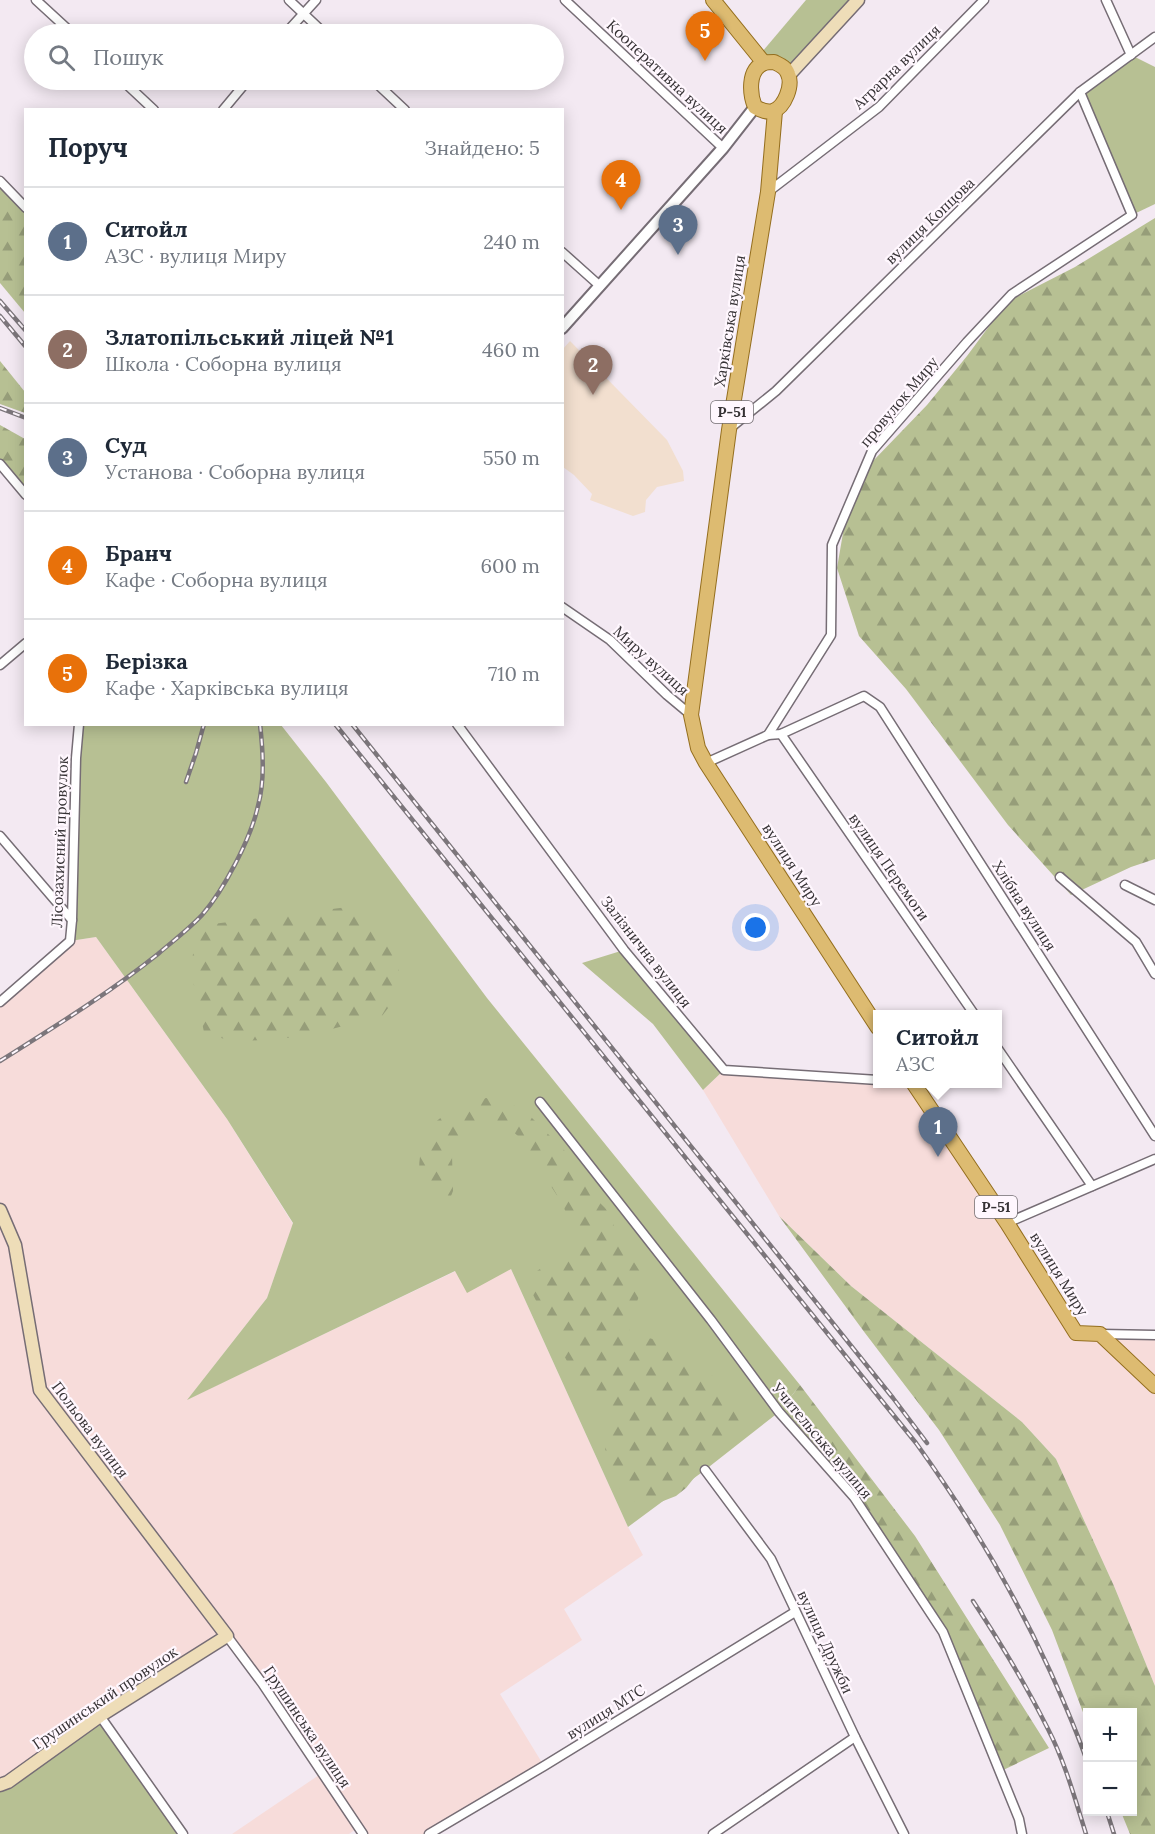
<!DOCTYPE html>
<html lang="uk">
<head>
<meta charset="utf-8">
<style>
  :root { --surface:#fff; --page:#f6f6f7; --text:#1f2937; --muted:#747a83; --line:#e0e1e3; --accent:#0b8043 }
  body { margin:0; font-family:Lora,serif; background:var(--page); color:var(--text) }
  .controls { position:absolute; right:18px; bottom:18px; display:grid; overflow:hidden; border-radius:0px; box-shadow:0 3px 15px #0003 }
  .controls button { width:54px; height:54px; display:grid; place-items:center; padding:0; border:0; border-bottom:2px solid var(--line); background:var(--surface); color:var(--text); font:30px sans-serif }
  .you { position:absolute; left:756px; top:928px; width:21px; height:21px; margin:-15px; border:4px solid #fff; border-radius:50%; background:#1a73e8; box-shadow:0 0 0 9px #1a73e833 }
  .badge { display:grid; place-items:center; width:39px; height:39px; border-radius:50%; background:var(--accent); color:#fff; font-size:20px; font-weight:700 }
  .pin { position:absolute; translate:-50% -50px; filter:drop-shadow(0 2px 3px #0008) }
  .pin::after { content:''; position:absolute; top:32px; width:21px; height:18px; background:inherit; clip-path:polygon(0 0,100% 0,50% 100%) }
  .popup { position:absolute; left:873px; top:1010px; width:129px; height:78px; box-sizing:border-box; display:grid; place-content:center; border-radius:0px; background:var(--surface); filter:drop-shadow(0 2px 4px #0005); font-size:20px; white-space:nowrap; color:var(--muted) }
  .popup b { font-size:22px; color:var(--text) }
  .popup::after { content:''; position:absolute; left:50%; top:100%; margin-left:-12px; border:12px solid transparent; border-top-color:var(--surface) }
  .list { margin:0; padding:0; list-style:none }
  h2 { display:flex; justify-content:space-between; align-items:center; height:78px; margin:0; padding:0 24px; font-size:26px }
  h2 small { font-size:20px; font-weight:400; color:var(--muted) }
  .list li { display:grid; grid-template-columns:39px 1fr auto; gap:18px; align-items:center; box-sizing:border-box; height:108px; padding:0 24px; border-top:2px solid var(--line) }
  .list b { display:block; font-size:22px; white-space:nowrap }
  .list p { margin:0; font-size:20px; white-space:nowrap; color:var(--muted) }
  .list em { font-size:20px; font-style:normal; color:var(--muted) }
  .icon { flex:none; width:33px; height:33px; fill:none; stroke:currentColor; stroke-width:2; stroke-linecap:round; stroke-linejoin:round }
  .map { position:relative; flex:none; width:1155px; height:1834px; overflow:hidden }
  .search { position:absolute; background:var(--surface); box-shadow:0 3px 15px #0003; left:24px; top:24px; width:540px; height:66px; display:flex; align-items:center; gap:15px; box-sizing:border-box; padding:0 21px; border-radius:33px; color:var(--muted); font-size:22px }
  .panel { position:absolute; background:var(--surface); box-shadow:0 3px 15px #0003; left:24px; top:108px; width:540px; height:618px; border-radius:0px }
  .map>svg:first-child { display:block }
  .industrial { fill:#f7dcda }
  .education { fill:#f2dfcf }
  .grass { fill:#b7c093 }
  .forest { fill:url(#forest-firs) }
  .lines { fill:none; stroke-linecap:round; stroke-linejoin:round }
  .minor-casing { stroke:#766d75; stroke-width:11 }
  .tertiary-casing { stroke:#766d75; stroke-width:14 }
  .secondary-casing { stroke:#766d75; stroke-width:15 }
  .primary-casing { stroke:#946e1e; stroke-width:16 }
  .minor { stroke:#fff; stroke-width:8 }
  .tertiary { stroke:#fff; stroke-width:10 }
  .secondary { stroke:#eeddb8; stroke-width:12 }
  .primary { stroke:#ddbb71; stroke-width:14 }
  .rail-casing { stroke:#7c767b; stroke-width:4.5 }
  .rail { stroke:#fff7fe; stroke-width:2; stroke-dasharray:7; stroke-linecap:butt }
  .labels { text-anchor:middle; stroke-width:4.5; stroke-linejoin:round; paint-order:stroke }
  .shield { fill:#fff7fe; stroke:#726d71; stroke-width:1.5 }
  .shield-label { font-size:14px; font-weight:bold; fill:#363235 }
  .street-label { font-size:15px; fill:#363235; stroke:#fff7fe }
</style>
</head>
<body>
<div class="map">
<svg width="1155" height="1834" viewBox="0 0 1155 1834">
  <defs>
    <pattern id="forest-firs" width="22" height="20" patternUnits="userSpaceOnUse" patternTransform="scale(1.5)"><rect width="22" height="20" fill="#b7c093"/><path d="M5 1l3.5 6h-7zM16 11l3.5 6h-7z" fill="#969d79"/></pattern>
  </defs>
  <rect width="100%" height="100%" fill="#f3e9f2"/>
  <!-- industrial -->
  <g class="industrial">
    <polygon points="96,937 227,1119 293,1224 267,1298 188,1399 456,1271 511,1269 628,1527 643,1555 564,1609 582,1640 500,1694 544,1766 429,1834 363,1834 359,1827 349,1834 232,1834 322,1773 227,1636 0,1785 0,1002 70,941"/>
    <polygon points="724,1070 878,1084 914,1084 1076,1332 1155,1335 1155,1686 1114,1586 1056,1459 1022,1422 851,1286 779,1216 703,1090"/>
  </g>
  <!-- education -->
  <polygon class="education" points="570,341 667,440 683,471 684,481 657,487 646,500 645,512 633,516 590,500 592,494 574,475 563,467 563,349"/>
  <!-- grass -->
  <g class="grass">
    <polygon points="806,0 858,0 795,64 772,59 762,52"/>
    <polygon points="1131,55 1155,67 1155,204 1132,215 1080,92"/>
    <polygon points="79,725 281,725 326,782 487,998 800,1385 779,1412 705,1470 628,1527 511,1269 467,1293 455,1271 187,1400 267,1298 293,1223 227,1119 96,937 70,941"/>
    <polygon points="624,950 724,1070 703,1090 653,1024 582,963"/>
    <polygon points="100,1716 183,1834 0,1834 0,1785"/>
  </g>
  <!-- forest -->
  <g class="forest">
    <polygon points="0,181 25,208 25,313 0,283"/>
    <polygon points="1155,218 1155,859 1131,867 1071,895 1008,825 906,689 859,636 837,568 848,504 873,461 927,405 967,356 1007,302 1075,267"/>
    <polygon points="0,361 25,392 25,413 0,404"/>
    <polygon points="0,425 25,439 25,495 0,464"/>
    <polygon points="356,906 396,943 401,991 382,1016 301,1037 233,1042 204,1032 190,967 197,937 213,924"/>
    <path d="M486,1098L508,1102L528,1114L564,1150L591,1194L607,1210L620,1240L642,1275L643,1286L631,1317L629,1332C640,1336 651,1338 661,1342C688,1354 732,1387 745,1414L686,1488L676,1496L653,1505L641,1504L629,1499L620,1489L606,1456L605,1446L609,1418L606,1406L572,1371L525,1279L570,1249L576,1237L562,1203L518,1136L502,1122L491,1121L460,1136L452,1155L453,1191L449,1201C411,1204 415,1152 430,1129C442,1111 467,1105 486,1098Z"/>
    <polygon points="779,1216 851,1286 1022,1422 1056,1459 1114,1586 1155,1686 1155,1834 1130,1834 1121,1812 1132,1812 1132,1712 1088,1712 1087,1723 1052,1630 1000,1525 939,1430 865,1333"/>
    <polygon points="800,1385 915,1536 1049,1748 999,1772 943,1632 854,1497 779,1412"/>
  </g>
  <g class="lines">
    <defs>
      <g id="minor">
        <polyline points="36,0 73,34"/>
        <polyline points="289,0 325,34"/>
        <polyline points="565,0 723,148"/>
        <polyline points="1106,0 1131,55"/>
        <polyline points="285,34 316,0"/>
        <polyline points="122,80 154,110"/>
        <polyline points="373,80 405,110"/>
        <polyline points="223,110 248,80"/>
        <polyline points="0,181 26,208"/>
        <polyline points="768,192 879,107 984,0"/>
        <polyline points="562,252 600,286"/>
        <polyline points="729,429 776,391 1080,92 1155,37"/>
        <polyline points="0,464 26,495"/>
        <polyline points="562,607 610,640 667,695 691,715"/>
        <polyline points="0,665 26,643"/>
        <polyline points="457,724 624,950 724,1070 878,1080"/>
        <polyline points="781,734 974,1014"/>
        <polyline points="768,735 781,734 864,696 880,707 1155,1136"/>
        <polyline points="706,763 768,735 831,635 832,545 872,451 967,342 1012,294 1132,215 1080,92"/>
        <polyline points="0,836 72,920"/>
        <polyline points="1060,877 1136,942 1155,974"/>
        <polyline points="1125,885 1155,900"/>
        <polyline points="0,1002 70,941 72,920 76,758 79,724"/>
        <polyline points="998,1049 1092,1186"/>
        <polyline points="540,1102 711,1320 779,1412 854,1497 943,1632 1019,1819 1022,1834"/>
        <polyline points="1007,1223 1155,1159"/>
        <polyline points="1101,1334 1155,1335"/>
        <polyline points="705,1470 771,1559 855,1737 904,1834"/>
        <polyline points="227,1636 262,1683 363,1834"/>
        <polyline points="100,1716 183,1834"/>
        <polyline points="429,1834 544,1766 795,1612"/>
        <polyline points="713,1834 855,1737"/>
      </g>
      <polyline id="tertiary" points="562,328 723,148 755,107"/>
      <g id="secondary">
        <polyline points="789,75 858,0"/>
        <polyline points="0,1210 15,1245 40,1390 227,1636 100,1716 8,1782 0,1785"/>
      </g>
      <g id="primary">
        <polyline points="713,0 764,63"/>
        <path d="M774,62C780,65 786,67 788,74C793,85 785,107 773,111C766,113 761,110 755,107C750,95 747,70 764,63C767,62 771,62 774,62Z"/>
        <polyline points="775,111 768,192 729,430 691,715 698,748 706,763 878,1028"/>
        <polyline points="914,1084 1007,1223 1076,1333 1100,1334 1155,1386"/>
      </g>
    </defs>
    <!-- minor casing -->
    <use href="#minor" class="minor-casing"/>
    <!-- tertiary casing -->
    <use href="#tertiary" class="tertiary-casing"/>
    <!-- secondary casing -->
    <use href="#secondary" class="secondary-casing"/>
    <!-- primary casing -->
    <use href="#primary" class="primary-casing"/>
    <!-- minor -->
    <use href="#minor" class="minor"/>
    <!-- tertiary -->
    <use href="#tertiary" class="tertiary"/>
    <!-- secondary -->
    <use href="#secondary" class="secondary"/>
    <!-- primary -->
    <use href="#primary" class="primary"/>
    <defs>
      <g id="rail">
        <polyline points="0,301 26,331"/>
        <polyline points="0,316 26,347"/>
        <polyline points="0,408 26,418"/>
        <path d="M335,724L916,1443C968,1515 1013,1590 1050,1671C1064,1702 1077,1732 1088,1764"/>
        <polyline points="352,724 893,1398 927,1443"/>
        <polyline points="186,782 196,753 204,724"/>
        <path d="M0,1061C54,1027 108,994 158,954C173,941 189,929 202,915C224,890 251,838 258,806C265,780 263,751 260,724"/>
        <path d="M973,1601C1000,1642 1026,1685 1048,1729C1065,1762 1075,1799 1086,1834"/>
        <polyline points="1107,1812 1114,1834"/>
      </g>
    </defs>
    <!-- rail casing -->
    <use href="#rail" class="rail-casing"/>
    <!-- rail -->
    <use href="#rail" class="rail"/>
  </g>
  <g class="labels">
    <!-- shield labels -->
    <g class="shield">
      <rect x="711" y="401" width="42" height="22" rx="4.5"/>
      <rect x="975" y="1196" width="42" height="22" rx="4.5"/>
    </g>
    <g class="shield-label">
      <text x="732" y="417">Р-51</text>
      <text x="996" y="1212">Р-51</text>
    </g>
    <!-- street labels -->
    <g class="street-label">
      <text transform="translate(897 67) rotate(-44)" y="5">Аграрна вулиця</text>
      <text transform="translate(667 77) rotate(43)" y="5">Кооперативна вулиця</text>
      <text transform="translate(930 221) rotate(-44)" y="5">вулиця Копцова</text>
      <text transform="translate(730 321) rotate(-81)" y="5">Харківська вулиця</text>
      <text transform="translate(899 402) rotate(-50)" y="5">провулок Миру</text>
      <text transform="translate(651 661) rotate(42)" y="5">Миру вулиця</text>
      <text transform="translate(60 842) rotate(-88)" y="5">Лісозахисний провулок</text>
      <text transform="translate(792 865) rotate(57)" y="5">вулиця Миру</text>
      <text transform="translate(889 867) rotate(55)" y="5">вулиця Перемоги</text>
      <text transform="translate(1024 906) rotate(57)" y="5">Хлібна вулиця</text>
      <text transform="translate(646 952) rotate(52)" y="5">Залізнична вулиця</text>
      <text transform="translate(1059 1274) rotate(58)" y="5">вулиця Миру</text>
      <text transform="translate(90 1430) rotate(53)" y="5">Польова вулиця</text>
      <text transform="translate(822 1441) rotate(50)" y="5">Учительська вулиця</text>
      <text transform="translate(825 1642) rotate(65)" y="5">вулиця Дружби</text>
      <text transform="translate(105 1698) rotate(-34)" y="5">Грушинський провулок</text>
      <text transform="translate(606 1712) rotate(-32)" y="5">вулиця МТС</text>
      <text transform="translate(307 1727) rotate(56)" y="5">Грушинська вулиця</text>
    </g>
  </g>
</svg>
<div class="controls">
<button>+</button>
<button>−</button>
</div>
<div class="you"></div>
<div class="pin badge" style="left:938px;top:1157px;background:#5c6f8a">1</div>
<div class="popup"><b>Ситойл</b>АЗС</div>
<div class="pin badge" style="left:593px;top:395px;background:#8d6e63">2</div>
<div class="pin badge" style="left:678px;top:255px;background:#5c6f8a">3</div>
<div class="pin badge" style="left:621px;top:210px;background:#e8710a">4</div>
<div class="pin badge" style="left:705px;top:61px;background:#e8710a">5</div>
<div class="search"><svg class="icon" aria-label="search" viewBox="0 0 24 24"><circle cx="10" cy="10" r="6"/><path d="M15 15l6 6"/></svg>Пошук</div>
<section class="panel">
<h2>Поруч<small>Знайдено: 5</small></h2>
<ul class="list">
<li><span class="badge" style="background:#5c6f8a">1</span><div><b>Ситойл</b><p>АЗС · вулиця Миру</p></div><em>240 m</em></li>
<li><span class="badge" style="background:#8d6e63">2</span><div><b>Златопільський ліцей №1</b><p>Школа · Соборна вулиця</p></div><em>460 m</em></li>
<li><span class="badge" style="background:#5c6f8a">3</span><div><b>Суд</b><p>Установа · Соборна вулиця</p></div><em>550 m</em></li>
<li><span class="badge" style="background:#e8710a">4</span><div><b>Бранч</b><p>Кафе · Соборна вулиця</p></div><em>600 m</em></li>
<li><span class="badge" style="background:#e8710a">5</span><div><b>Берізка</b><p>Кафе · Харківська вулиця</p></div><em>710 m</em></li>
</ul>
</section>
</div>
</body>
</html>
